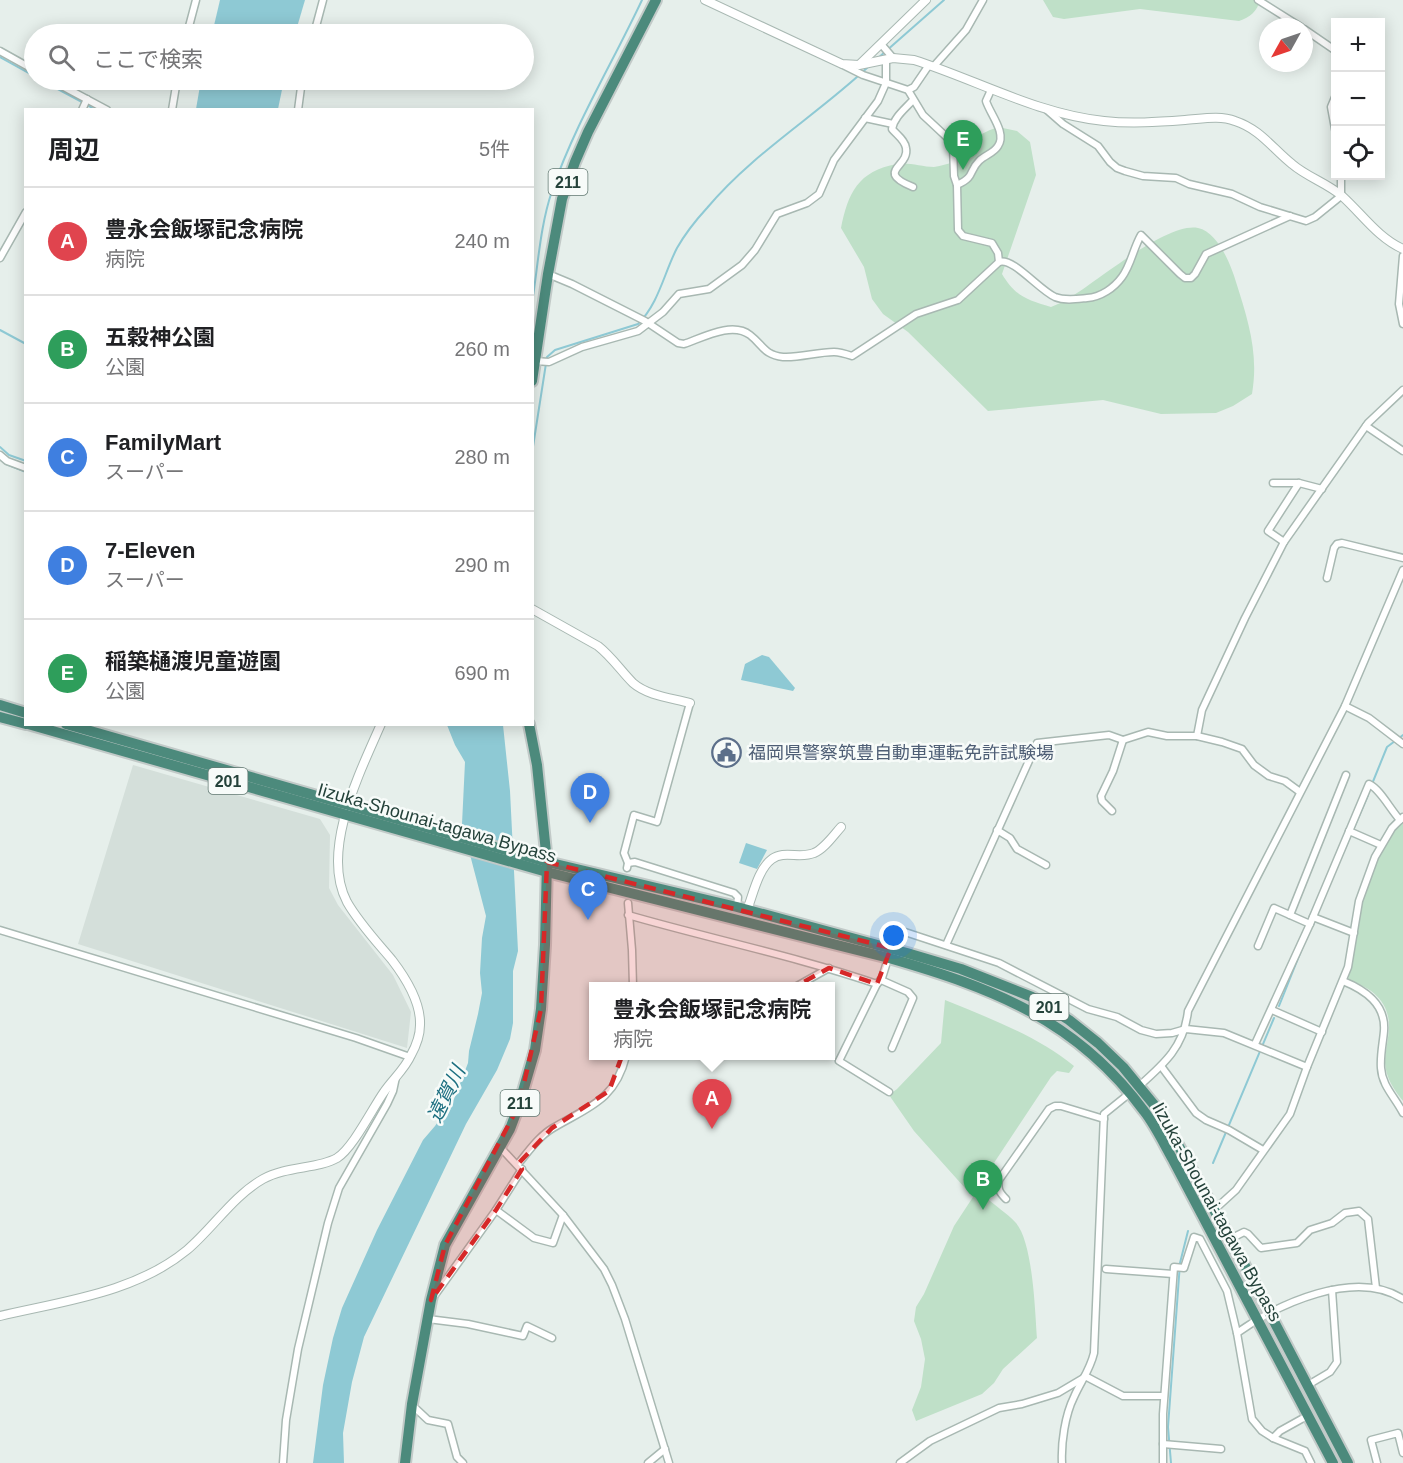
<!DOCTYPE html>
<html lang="ja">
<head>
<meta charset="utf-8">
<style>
  :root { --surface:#fff; --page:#f2f2f2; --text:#202124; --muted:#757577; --line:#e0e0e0; --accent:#7f4e3f }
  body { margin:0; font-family:Arial,"Noto Sans JP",sans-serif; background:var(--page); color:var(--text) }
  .controls { position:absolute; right:18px; top:18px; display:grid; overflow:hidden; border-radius:0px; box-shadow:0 3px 15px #0003 }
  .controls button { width:54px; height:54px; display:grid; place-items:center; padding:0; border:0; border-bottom:2px solid var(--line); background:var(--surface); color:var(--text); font:30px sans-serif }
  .compass { position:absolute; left:1259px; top:18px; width:54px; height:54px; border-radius:50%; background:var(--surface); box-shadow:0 3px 15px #0003; rotate:230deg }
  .you { position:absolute; left:894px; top:936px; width:21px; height:21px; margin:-15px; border:4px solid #fff; border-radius:50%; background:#1a73e8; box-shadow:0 0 0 9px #1a73e833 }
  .badge { display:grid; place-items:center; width:39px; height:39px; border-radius:50%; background:var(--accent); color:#fff; font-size:20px; font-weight:700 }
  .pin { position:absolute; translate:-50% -50px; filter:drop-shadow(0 2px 3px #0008) }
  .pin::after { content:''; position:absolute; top:32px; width:21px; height:18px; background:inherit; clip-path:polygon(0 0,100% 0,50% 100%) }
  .popup { position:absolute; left:589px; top:982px; width:246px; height:78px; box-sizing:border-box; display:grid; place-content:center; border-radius:0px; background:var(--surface); filter:drop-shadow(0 2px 4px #0005); font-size:20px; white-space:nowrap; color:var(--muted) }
  .popup b { font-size:22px; color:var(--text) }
  .popup::after { content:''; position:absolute; left:50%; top:100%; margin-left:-12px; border:12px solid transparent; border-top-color:var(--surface) }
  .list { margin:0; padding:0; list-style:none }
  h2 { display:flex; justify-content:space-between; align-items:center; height:78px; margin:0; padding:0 24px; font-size:26px }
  h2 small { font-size:20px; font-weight:400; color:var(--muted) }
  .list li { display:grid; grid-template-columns:39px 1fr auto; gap:18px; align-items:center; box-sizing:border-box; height:108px; padding:0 24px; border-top:2px solid var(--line) }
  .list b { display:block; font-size:22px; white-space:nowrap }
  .list p { margin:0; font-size:20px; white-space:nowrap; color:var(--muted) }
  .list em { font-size:20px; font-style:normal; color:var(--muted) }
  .icon { flex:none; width:33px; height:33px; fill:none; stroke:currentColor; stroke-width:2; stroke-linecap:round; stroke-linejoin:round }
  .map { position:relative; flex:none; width:1403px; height:1463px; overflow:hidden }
  .search { position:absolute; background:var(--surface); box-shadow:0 3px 15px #0003; left:24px; top:24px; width:510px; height:66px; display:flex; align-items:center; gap:15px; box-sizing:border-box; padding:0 21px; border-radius:33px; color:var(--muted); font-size:22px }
  .panel { position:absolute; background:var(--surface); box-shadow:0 3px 15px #0003; left:24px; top:108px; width:510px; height:618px; border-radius:0px }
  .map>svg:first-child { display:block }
  .built { fill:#d4dfda }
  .green { fill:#bfe0c8 }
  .water { fill:#8ec9d4 }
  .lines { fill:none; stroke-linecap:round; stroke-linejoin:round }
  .stream { stroke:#8ec9d4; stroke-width:2 }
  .minor-casing { stroke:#a8b8b2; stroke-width:9 }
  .tertiary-casing { stroke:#a8b8b2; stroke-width:10 }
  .trunk-casing { stroke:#c2cac8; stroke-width:14 }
  .minor { stroke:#fff; stroke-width:6 }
  .tertiary { stroke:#fff; stroke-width:8 }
  .trunk { stroke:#4c8a7c; stroke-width:10 }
  .marked { fill:#d62828; fill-opacity:0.2; stroke:#d62828; stroke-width:4.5; stroke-dasharray:12 8; stroke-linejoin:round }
  .labels { text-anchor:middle; stroke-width:5; stroke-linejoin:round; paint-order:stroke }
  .shield { fill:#f7fbf9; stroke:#637a73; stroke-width:1.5 }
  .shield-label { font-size:16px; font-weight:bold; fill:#24423a }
  .service-label { font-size:18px; fill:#4e5e75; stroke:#f7fbf9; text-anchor:start }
  .street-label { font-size:18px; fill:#24423a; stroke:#f7fbf9 }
  .water-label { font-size:20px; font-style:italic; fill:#1c6f80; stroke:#f7fbf9 }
</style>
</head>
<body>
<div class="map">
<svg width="1403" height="1463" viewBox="0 0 1403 1463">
  <rect width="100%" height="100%" fill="#e6efeb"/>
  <!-- built -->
  <polygon class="built" points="133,765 320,819 330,835 329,888 338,905 393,975 411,1012 407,1048 78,944"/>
  <!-- green -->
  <g class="green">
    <path d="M1043,0H1260C1257,12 1250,17 1239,21L1140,9L1064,19L1053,17Z"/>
    <path d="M998,127L1017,131L1030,142L1036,175L1002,274C1015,296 1027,300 1051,307C1058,304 1065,301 1071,297C1099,280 1167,222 1198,228C1218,232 1231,265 1236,282C1248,320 1259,353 1252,394L1233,406L1216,413L1161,414L1103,400L988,411L908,332L883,314L872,299L864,267L841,228C848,193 858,171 897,164C909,162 922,167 934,167C941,166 949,163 957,162C972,143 972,136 998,127Z"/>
    <path d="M1403,821V1101C1394,1090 1386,1078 1385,1063C1385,1051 1389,1038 1389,1026C1389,1000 1370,987 1348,980L1359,926L1362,901L1385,842Z"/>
    <path d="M945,1000C989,1018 1037,1036 1074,1066L1069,1073L1057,1071L1051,1077L982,1181L981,1190L984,1196C994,1205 1007,1213 1016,1223C1033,1243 1035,1311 1037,1338L1003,1369L994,1383L982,1394L916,1421L912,1410L921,1387L925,1359L921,1339L914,1321L916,1307L924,1294L954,1226L973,1197L914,1131L889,1095L897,1089L941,1043Z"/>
  </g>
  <!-- water -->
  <g class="water">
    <polygon points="220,0 305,0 295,34 212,34"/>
    <polygon points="201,80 284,80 278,109 196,109"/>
    <polygon points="762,655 769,657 795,688 793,691 741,680 745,664"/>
    <polygon points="447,725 503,725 510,791 518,951 513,971 513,1023 510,1039 497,1070 466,1124 364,1337 352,1382 343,1433 344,1463 313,1463 323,1385 333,1338 342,1308 377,1230 423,1140 435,1126 454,1099 468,1063 469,1051 478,1014 482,993 480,973 482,938 486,916 462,824 465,762 455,745"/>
    <polygon points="746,843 767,850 757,869 739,863"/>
  </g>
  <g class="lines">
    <!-- stream -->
    <g class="stream">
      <polyline points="0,57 34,76"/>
      <polyline points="877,59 944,0"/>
      <polyline points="41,80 82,102"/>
      <polyline points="89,106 95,110"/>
      <path d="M532,303C538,266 540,226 552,191C575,124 612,64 642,0"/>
      <polyline points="0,330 26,344"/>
      <polyline points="0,447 9,455 26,461"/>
      <path d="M532,453L547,357L555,350L638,324C659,303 664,273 677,248C685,234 696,220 707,208C753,153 817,115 868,67"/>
      <polyline points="6,464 26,472"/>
      <polyline points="1372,784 1387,747 1403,735"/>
      <polyline points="1343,853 1368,795"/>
      <polyline points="1279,1006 1305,941"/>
      <polyline points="1213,1163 1274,1018"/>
      <polyline points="1171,1463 1168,1427 1180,1263 1188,1231"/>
    </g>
    <defs>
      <g id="minor">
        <polyline points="1258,0 1301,27"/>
        <polyline points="1304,29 1336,51"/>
        <polyline points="187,34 196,0"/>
        <polyline points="314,34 323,0"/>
        <polyline points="881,44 893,58"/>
        <polyline points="0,51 34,70"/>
        <polyline points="843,65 863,75 908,90 923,115 953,143 954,176 957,185 958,230 963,236 992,243 998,253 999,262"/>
        <polyline points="934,66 966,30 983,0"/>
        <polyline points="51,80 107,110"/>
        <polyline points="908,90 914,87 929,65"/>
        <polyline points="1336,95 1331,107 1336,134"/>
        <path d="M913,100C905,109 894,117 892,129C897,135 905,140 906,148C910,167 874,171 913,187"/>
        <polyline points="82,110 87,99"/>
        <polyline points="172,110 177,80"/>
        <polyline points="298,110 302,80"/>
        <polyline points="1047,110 1063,124 1098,146 1110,162 1117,168 1125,171 1143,176 1176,178 1189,184 1232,194 1260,207 1306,221 1315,217 1341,196 1341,176"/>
        <polyline points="865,118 893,124"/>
        <path d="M957,185C976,176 968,172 979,161C985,155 994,153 998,146C1007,133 990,114 986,101L991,90"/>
        <polyline points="1403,256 1399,304 1403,324"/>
        <polyline points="0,258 26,212"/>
        <path d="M548,274L572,284L645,321L678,343L684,344C702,338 732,321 750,335C763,345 764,355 783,357C800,358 817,352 834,352C840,352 846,354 852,356L916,314L958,300L999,262C1013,257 1039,290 1055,297C1065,301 1077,299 1087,298C1101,297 1114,288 1122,277C1131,265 1133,249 1141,235L1180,274L1185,278H1191L1195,274L1206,254L1290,216"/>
        <polyline points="535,361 549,362 582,347 638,331 663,312 679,294 709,289 742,265 755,250 777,214 807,203 819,194 834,160 878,101 886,83 886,59"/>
        <polyline points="1366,426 1403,451"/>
        <polyline points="0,455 7,461 26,468"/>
        <polyline points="1273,483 1299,483 1322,489"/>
        <polyline points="1284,542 1268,531 1299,483"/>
        <polyline points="1327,578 1334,548 1337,544 1342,543 1403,558"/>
        <polyline points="1345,706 1369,718 1403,744"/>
        <polyline points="1197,736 1202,710 1245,618 1284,542 1368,423 1403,390"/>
        <polyline points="1112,811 1102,801 1101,796 1113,771 1123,740"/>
        <polyline points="997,830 1010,838 1017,849 1046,865"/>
        <polyline points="1349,831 1381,845"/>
        <polyline points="628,863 635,862 734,893 738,897 737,907"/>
        <polyline points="627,868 628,863 624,853 634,815 657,822 690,703"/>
        <polyline points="628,903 632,950 633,986"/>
        <path d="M628,915C711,939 795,956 877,984"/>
        <polyline points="1290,915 1346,775"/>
        <polyline points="1313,917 1354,933"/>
        <polyline points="0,930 356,1038 410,1057"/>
        <polyline points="946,945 1037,743 1109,735 1123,740 1148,732 1167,736 1197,736 1222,742 1242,749 1254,765 1269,776 1285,781 1300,792"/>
        <polyline points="1258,946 1274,908 1310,924"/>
        <polyline points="881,980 908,992 913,998 892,1048"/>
        <path d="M1343,981C1365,990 1386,1004 1384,1031C1383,1043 1380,1056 1381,1068C1382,1086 1395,1097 1403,1113"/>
        <polyline points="797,986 829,968"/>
        <polyline points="1272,1010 1322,1032"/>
        <path d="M1255,1044L1310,924L1369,784C1380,789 1390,809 1400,820"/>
        <polyline points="1161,1066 1196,1113 1206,1120 1229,1130 1263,1150"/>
        <path d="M1138,1087C1164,1064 1184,1047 1188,1011L1345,706L1403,570"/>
        <polyline points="889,1092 839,1061 877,984 882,978 895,936 900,932 905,932 999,963 1088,1009 1117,1017 1141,1030 1156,1034 1172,1033 1186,1029 1224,1033 1307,1067"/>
        <polyline points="500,1147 563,1215 604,1269 612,1285 625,1319 669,1463"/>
        <path d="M518,1164C528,1152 539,1136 553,1128C588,1107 615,1101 626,1056"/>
        <path d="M1006,1199C1000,1193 997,1189 999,1180L1049,1109L1055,1106H1061L1104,1119"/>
        <polyline points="496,1210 522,1169"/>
        <polyline points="1214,1210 1236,1190 1290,1114 1307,1067 1348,967 1359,901 1375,857 1392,828 1403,817"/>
        <polyline points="1230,1239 1244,1232 1248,1234 1261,1248 1297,1243 1310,1230 1332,1223 1345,1213 1359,1211 1368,1219 1376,1288"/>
        <polyline points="1106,1269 1173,1274"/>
        <polyline points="435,1295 496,1210 534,1238 553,1243 563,1215"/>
        <polyline points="428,1319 468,1324 523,1336 527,1326 552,1338"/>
        <path d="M1237,1333C1278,1304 1355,1268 1403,1299"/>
        <polyline points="1085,1376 1123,1396 1164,1396"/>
        <polyline points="1308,1385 1330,1372 1337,1362 1332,1290"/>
        <polyline points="412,1405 428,1420 448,1424 457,1457 463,1463"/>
        <polyline points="1273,1438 1305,1451 1311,1463"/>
        <polyline points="1163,1444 1221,1449"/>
        <polyline points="283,1463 286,1420 298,1349 328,1223 339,1188 387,1104 393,1091 396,1077"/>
        <polyline points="648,1463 665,1449"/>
        <polyline points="900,1463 930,1441 999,1408 1022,1404 1058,1393 1085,1377"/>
        <path d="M1062,1463C1061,1443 1065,1415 1074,1397C1081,1381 1090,1370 1094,1353L1104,1114L1130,1093"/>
        <polyline points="1163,1463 1163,1414 1174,1267 1184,1268 1194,1237 1200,1239 1227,1291 1237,1333 1252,1419 1262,1431 1273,1438 1280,1431 1307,1416"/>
        <polyline points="1377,1463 1371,1440 1398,1433 1403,1453"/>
      </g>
      <g id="tertiary">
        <path d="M705,0L842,64L859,65L893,58L914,60C977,80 1037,114 1104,121C1131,124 1158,122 1185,120C1201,119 1220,115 1235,121C1260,129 1273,149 1292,164C1307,177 1327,183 1342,196C1362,214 1378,238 1403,249"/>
        <polyline points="860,64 926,0"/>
        <path d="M532,609L598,646C612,657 621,671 633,683C648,696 672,698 690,703"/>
        <path d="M747,910C753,895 758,869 772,859C784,850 800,859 814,853C824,849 833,836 841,827"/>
        <path d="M0,1316C63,1301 135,1293 187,1250C213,1228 233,1196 263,1179C286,1166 318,1169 337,1158C353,1148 372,1109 384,1092C392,1080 405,1069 411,1055C416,1046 420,1035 420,1025C421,1002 405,977 392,960C376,941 359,923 347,902C320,851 360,772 381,724"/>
      </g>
      <g id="trunk">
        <polyline points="532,381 548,274 562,199 575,162 588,132 656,0"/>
        <polyline points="0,705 26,713"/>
        <polyline points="0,717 26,724"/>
        <path d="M28,724L547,872L889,958C993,988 1077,1020 1144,1111C1155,1125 1163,1142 1172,1158L1333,1463"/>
        <polyline points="66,724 547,862 737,907 907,953 961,969 1032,997 1069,1020 1098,1043 1123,1067 1155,1106 1172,1134 1244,1264 1348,1463"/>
        <polyline points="405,1463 412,1404 431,1300 445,1245 510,1129 519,1105 535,1050 541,1009 545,945 547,862 537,765 529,724"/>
      </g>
    </defs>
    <!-- minor casing -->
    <use href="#minor" class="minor-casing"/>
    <!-- tertiary casing -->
    <use href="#tertiary" class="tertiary-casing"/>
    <!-- trunk casing -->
    <use href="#trunk" class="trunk-casing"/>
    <!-- minor -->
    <use href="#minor" class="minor"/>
    <!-- tertiary -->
    <use href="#tertiary" class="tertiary"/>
    <!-- trunk -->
    <use href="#trunk" class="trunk"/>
  </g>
  <!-- marked area -->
  <path class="marked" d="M547,862L891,948L877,984L829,968L780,995L696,1006L630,1034L609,1091L552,1128L518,1164L522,1169L496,1210L431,1300L445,1245L519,1105L541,1009Z"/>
  <!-- icons -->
  <defs>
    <symbol id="civic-ring" viewBox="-11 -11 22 22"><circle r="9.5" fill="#f7fbf9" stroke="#5c6f8a" stroke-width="1.5"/><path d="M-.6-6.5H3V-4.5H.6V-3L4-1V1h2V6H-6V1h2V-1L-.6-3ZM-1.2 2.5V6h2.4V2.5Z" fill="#5c6f8a"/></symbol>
  </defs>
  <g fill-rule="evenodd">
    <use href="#civic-ring" x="710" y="736" width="33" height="33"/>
  </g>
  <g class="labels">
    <!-- shield labels -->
    <g class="shield">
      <rect x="548.5" y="169" width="39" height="26" rx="4.5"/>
      <rect x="208.5" y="768" width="39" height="26" rx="4.5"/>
      <rect x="1029.5" y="994" width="39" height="26" rx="4.5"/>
      <rect x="500.5" y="1090" width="39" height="26" rx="4.5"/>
    </g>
    <g class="shield-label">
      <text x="568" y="188">211</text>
      <text x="228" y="787">201</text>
      <text x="1049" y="1013">201</text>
      <text x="520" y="1109">211</text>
    </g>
    <!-- service labels -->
    <g class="service-label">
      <text x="748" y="759">福岡県警察筑豊自動車運転免許試験場</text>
    </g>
    <!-- street labels -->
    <g class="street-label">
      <text transform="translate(437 823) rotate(16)" y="6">Iizuka-Shounai-tagawa Bypass</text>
      <text transform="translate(1217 1212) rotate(61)" y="6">Iizuka-Shounai-tagawa Bypass</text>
    </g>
    <!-- water labels -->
    <g class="water-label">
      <text transform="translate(446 1094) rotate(-64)" y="7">遠賀川</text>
    </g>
  </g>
</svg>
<div class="controls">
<button>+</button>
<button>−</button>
<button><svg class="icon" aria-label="locate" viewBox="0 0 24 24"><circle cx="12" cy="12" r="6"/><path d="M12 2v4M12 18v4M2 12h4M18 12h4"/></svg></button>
</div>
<svg class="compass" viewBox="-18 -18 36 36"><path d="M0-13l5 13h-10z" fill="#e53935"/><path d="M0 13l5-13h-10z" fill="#757577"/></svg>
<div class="you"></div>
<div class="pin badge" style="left:712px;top:1129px;background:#e0444e">A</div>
<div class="popup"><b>豊永会飯塚記念病院</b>病院</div>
<div class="pin badge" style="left:983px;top:1210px;background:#2e9e5b">B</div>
<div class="pin badge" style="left:588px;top:920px;background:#3f7fe0">C</div>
<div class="pin badge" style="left:590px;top:823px;background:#3f7fe0">D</div>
<div class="pin badge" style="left:963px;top:170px;background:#2e9e5b">E</div>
<div class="search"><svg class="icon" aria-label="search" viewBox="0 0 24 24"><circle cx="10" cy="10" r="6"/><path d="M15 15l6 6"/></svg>ここで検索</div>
<section class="panel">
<h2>周辺<small>5件</small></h2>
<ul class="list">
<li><span class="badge" style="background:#e0444e">A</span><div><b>豊永会飯塚記念病院</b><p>病院</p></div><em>240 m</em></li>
<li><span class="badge" style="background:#2e9e5b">B</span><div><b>五穀神公園</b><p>公園</p></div><em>260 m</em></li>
<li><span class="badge" style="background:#3f7fe0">C</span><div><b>FamilyMart</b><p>スーパー</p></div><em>280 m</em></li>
<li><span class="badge" style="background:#3f7fe0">D</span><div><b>7-Eleven</b><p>スーパー</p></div><em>290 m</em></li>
<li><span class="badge" style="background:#2e9e5b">E</span><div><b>稲築樋渡児童遊園</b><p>公園</p></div><em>690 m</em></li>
</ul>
</section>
</div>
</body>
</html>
